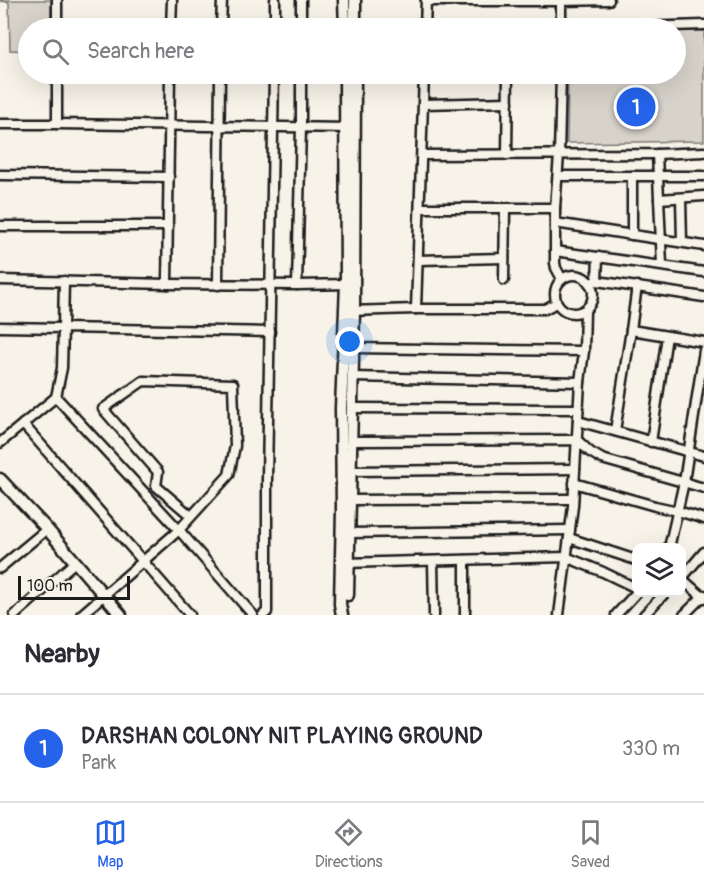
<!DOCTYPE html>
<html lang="en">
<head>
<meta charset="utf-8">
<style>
  :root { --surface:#fff; --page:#f7f7f7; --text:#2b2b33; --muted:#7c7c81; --line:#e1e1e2; --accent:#2563eb }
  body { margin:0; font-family:Pangolin,sans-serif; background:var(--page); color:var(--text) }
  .controls { position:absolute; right:18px; bottom:18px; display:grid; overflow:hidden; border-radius:12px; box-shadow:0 6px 24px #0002 }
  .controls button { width:54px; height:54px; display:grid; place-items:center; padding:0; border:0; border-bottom:2px solid var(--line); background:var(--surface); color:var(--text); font:30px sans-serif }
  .scale { position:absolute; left:18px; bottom:15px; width:112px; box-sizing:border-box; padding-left:6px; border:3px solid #1c1c1c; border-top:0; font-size:16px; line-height:21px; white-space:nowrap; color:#1c1c1c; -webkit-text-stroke:4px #f7f3e8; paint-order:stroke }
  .you { position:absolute; left:350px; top:342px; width:21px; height:21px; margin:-15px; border:4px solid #fff; border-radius:50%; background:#1a73e8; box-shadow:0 0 0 9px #1a73e833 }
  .badge { display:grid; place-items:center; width:39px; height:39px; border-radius:50%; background:var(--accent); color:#fff; font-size:20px; font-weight:700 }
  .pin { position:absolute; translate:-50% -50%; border:3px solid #fff; box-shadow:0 2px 6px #0006 }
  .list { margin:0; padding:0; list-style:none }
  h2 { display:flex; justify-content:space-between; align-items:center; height:78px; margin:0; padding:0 24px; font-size:26px }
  h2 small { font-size:20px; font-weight:400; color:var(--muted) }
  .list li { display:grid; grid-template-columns:39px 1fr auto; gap:18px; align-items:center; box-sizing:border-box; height:108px; padding:0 24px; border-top:2px solid var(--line) }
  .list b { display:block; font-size:22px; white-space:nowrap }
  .list p { margin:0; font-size:20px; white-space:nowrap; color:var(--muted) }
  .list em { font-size:20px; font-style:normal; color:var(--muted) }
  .icon { flex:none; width:33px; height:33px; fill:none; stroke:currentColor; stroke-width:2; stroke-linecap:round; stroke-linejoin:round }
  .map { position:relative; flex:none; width:704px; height:615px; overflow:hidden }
  .search { position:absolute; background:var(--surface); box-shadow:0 6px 24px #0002; left:18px; right:18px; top:18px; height:66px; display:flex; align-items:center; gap:15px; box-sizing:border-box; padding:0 21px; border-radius:33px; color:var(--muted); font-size:22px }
  .sheet { height:186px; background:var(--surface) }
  nav { display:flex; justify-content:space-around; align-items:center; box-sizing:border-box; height:84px; border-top:2px solid var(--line); background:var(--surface); font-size:16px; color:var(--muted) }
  nav a { display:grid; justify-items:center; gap:3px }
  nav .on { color:var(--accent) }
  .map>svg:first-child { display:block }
  .green { fill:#d7d3cb; stroke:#7a7874; stroke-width:1.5 }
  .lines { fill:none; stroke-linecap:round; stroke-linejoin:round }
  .minor-casing { stroke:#1c1c1c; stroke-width:13 }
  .tertiary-casing { stroke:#1c1c1c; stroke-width:15 }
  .minor { stroke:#f7f3e8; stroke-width:8 }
  .tertiary { stroke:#f7f3e8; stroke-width:10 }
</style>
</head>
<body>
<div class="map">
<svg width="704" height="615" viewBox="0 0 704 615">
  <rect width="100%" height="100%" fill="#f7f3e8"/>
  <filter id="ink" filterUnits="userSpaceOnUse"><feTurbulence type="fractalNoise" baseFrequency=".0167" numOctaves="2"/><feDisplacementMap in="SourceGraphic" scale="12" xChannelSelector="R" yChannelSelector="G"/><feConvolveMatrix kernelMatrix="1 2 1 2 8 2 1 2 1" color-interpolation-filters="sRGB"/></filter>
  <g filter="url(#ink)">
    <!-- green -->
    <g class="green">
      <polygon points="0,0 51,0 51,28 28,28 28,51 10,50 9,2 0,1"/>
      <polygon points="704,30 704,141 567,143 568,74 676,74 676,31"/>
    </g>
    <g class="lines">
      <defs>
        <g id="minor">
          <polyline points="57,0 57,28"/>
          <polyline points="301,0 301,28"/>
          <polyline points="426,1 561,1 561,0"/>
          <polyline points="171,28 172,0"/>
          <polyline points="221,28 222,0"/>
          <polyline points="275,28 275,0"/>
          <polyline points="425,28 426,0"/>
          <polyline points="561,28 561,1 609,0"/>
          <polyline points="607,28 704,25"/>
          <polyline points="57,74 57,124"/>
          <polyline points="424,104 508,102"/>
          <polyline points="0,124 57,124 350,128"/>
          <polyline points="657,154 662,265"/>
          <polyline points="422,155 657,154 704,152"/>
          <polyline points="507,155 508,74"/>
          <polyline points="0,175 169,177"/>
          <polyline points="558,176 704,176"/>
          <polyline points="681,198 682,242"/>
          <polyline points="659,199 704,196"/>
          <polyline points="420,208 555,208 555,263 556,268 562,279"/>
          <polyline points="555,208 559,155 561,74"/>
          <polyline points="555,223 704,246"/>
          <polyline points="0,226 168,226"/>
          <polyline points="632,235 632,176"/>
          <polyline points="555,251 704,272"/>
          <polyline points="418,260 504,258"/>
          <circle cx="574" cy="294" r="19"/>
          <polyline points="0,280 167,284 297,285 350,284"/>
          <polyline points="504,280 505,208"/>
          <polyline points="597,281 598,257"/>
          <polyline points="589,283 597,281 704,297"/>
          <polyline points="167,284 170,74"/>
          <polyline points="218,285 220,74"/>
          <polyline points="297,285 301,127 301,74"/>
          <polyline points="637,286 631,330 704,342"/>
          <polyline points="416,309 424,74"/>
          <polyline points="348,311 416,309 545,309 556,303"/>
          <polyline points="0,327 63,328 64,281"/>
          <polyline points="353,348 584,351"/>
          <polyline points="353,377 580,382"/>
          <polyline points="56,397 62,368 63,328 270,332"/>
          <polyline points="353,408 578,409"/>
          <polyline points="578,421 704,456"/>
          <polyline points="23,424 190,615"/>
          <polyline points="615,431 631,330"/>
          <polyline points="351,441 577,440 590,452 602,459 704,488"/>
          <polyline points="651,442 667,336"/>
          <polyline points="0,443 56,397 179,530 253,615"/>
          <polyline points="350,471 575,469"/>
          <polyline points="574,483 655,506 678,511 704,519"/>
          <polyline points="346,500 573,499"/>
          <polyline points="349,533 570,530"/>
          <polyline points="569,538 636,560"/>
          <polyline points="669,548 684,482 704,350"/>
          <polyline points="465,560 465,615"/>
          <polyline points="433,561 434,615"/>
          <polyline points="345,563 566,557 603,572 636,588"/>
          <polyline points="0,568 47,529"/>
          <polyline points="682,578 704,552"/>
          <polyline points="682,579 704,598"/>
          <polyline points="15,615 75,562"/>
          <polyline points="81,615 179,530 229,475 235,446 233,384 143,381 103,409 158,472 156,486 191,516"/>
          <polyline points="263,615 267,612 267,479 274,74"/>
          <polyline points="559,615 573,506 580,382 584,351 585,311"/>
          <polyline points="616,615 637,592"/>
          <polyline points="644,615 666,592"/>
          <polyline points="684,615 704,595"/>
        </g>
        <g id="tertiary">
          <polyline points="344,0 345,28"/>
          <polyline points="355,0 355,28"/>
          <polyline points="0,479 47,529 121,615"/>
          <polyline points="348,595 354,311 355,74"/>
          <polyline points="342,615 340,604 342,510 341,408 346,284 345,74"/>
        </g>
      </defs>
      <!-- minor casing -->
      <use href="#minor" class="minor-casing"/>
      <!-- tertiary casing -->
      <use href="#tertiary" class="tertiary-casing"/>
      <!-- minor -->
      <use href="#minor" class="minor"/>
      <!-- tertiary -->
      <use href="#tertiary" class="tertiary"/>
    </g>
  </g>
</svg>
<div class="controls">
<button><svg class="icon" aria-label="layers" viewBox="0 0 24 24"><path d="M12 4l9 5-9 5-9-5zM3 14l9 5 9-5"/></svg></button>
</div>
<div class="scale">100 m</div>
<div class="you"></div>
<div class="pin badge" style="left:636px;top:107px">1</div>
<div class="search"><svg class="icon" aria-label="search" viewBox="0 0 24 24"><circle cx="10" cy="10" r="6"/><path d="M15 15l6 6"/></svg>Search here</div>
</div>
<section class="sheet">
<h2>Nearby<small></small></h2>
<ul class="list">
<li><span class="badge">1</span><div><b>DARSHAN COLONY NIT PLAYING GROUND</b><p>Park</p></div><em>330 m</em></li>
</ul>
</section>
<nav>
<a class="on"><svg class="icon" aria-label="map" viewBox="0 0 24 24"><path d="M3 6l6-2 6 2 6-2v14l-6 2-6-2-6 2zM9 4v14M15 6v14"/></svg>Map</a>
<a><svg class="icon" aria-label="directions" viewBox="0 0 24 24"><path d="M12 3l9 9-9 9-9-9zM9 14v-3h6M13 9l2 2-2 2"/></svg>Directions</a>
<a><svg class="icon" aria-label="saved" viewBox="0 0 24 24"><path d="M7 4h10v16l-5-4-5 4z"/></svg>Saved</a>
</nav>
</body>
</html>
